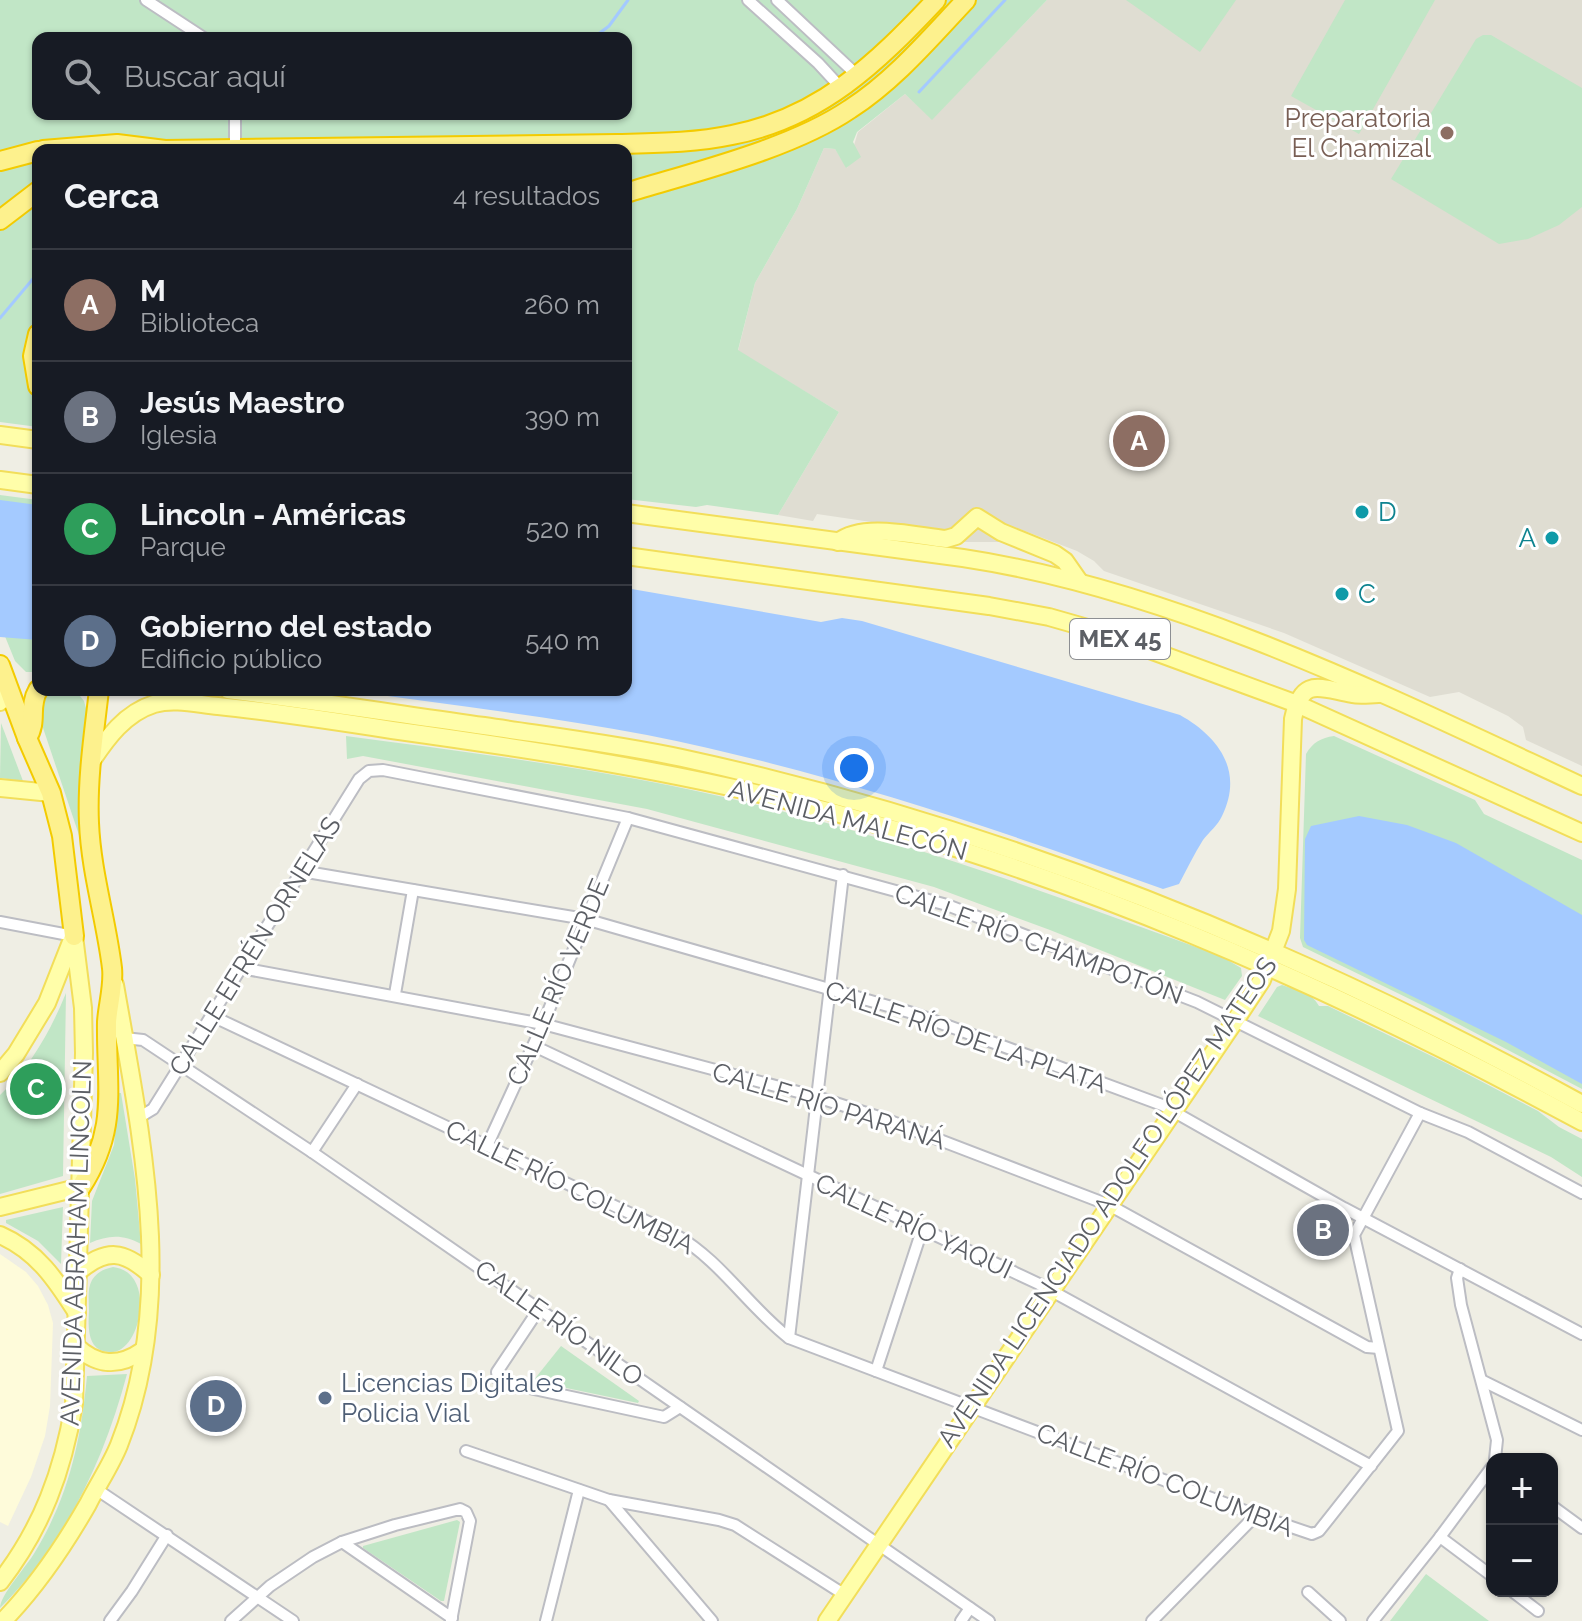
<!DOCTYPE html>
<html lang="es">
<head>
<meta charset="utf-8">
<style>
  :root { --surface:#171b24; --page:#20242c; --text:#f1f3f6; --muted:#9ea1a6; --line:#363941; --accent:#d93025 }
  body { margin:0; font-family:Raleway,sans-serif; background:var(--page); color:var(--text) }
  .controls { position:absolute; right:24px; bottom:24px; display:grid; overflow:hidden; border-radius:16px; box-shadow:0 2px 6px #0004 }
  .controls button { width:72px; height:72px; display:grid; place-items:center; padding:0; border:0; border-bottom:2px solid var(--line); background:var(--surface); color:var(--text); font:40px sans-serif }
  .you { position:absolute; left:854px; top:768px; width:28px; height:28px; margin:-20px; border:6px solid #fff; border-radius:50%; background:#1a73e8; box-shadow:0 0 0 12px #1a73e833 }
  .badge { display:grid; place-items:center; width:52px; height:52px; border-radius:50%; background:var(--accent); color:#fff; font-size:26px; font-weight:700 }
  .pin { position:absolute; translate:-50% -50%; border:4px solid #fff; box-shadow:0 2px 8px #0006 }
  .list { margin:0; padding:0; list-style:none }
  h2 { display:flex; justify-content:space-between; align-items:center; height:104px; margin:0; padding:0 32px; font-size:34px }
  h2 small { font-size:26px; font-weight:400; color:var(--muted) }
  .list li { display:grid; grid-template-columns:52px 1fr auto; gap:24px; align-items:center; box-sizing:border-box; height:112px; padding:0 32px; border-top:2px solid var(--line) }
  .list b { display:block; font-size:30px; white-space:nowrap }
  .list p { margin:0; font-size:26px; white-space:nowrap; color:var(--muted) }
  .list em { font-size:26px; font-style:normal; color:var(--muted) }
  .icon { flex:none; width:44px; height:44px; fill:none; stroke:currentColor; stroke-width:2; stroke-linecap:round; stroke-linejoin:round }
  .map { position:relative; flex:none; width:1582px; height:1621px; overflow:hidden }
  .search { position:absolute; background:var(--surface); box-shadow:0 2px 6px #0004; left:32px; top:32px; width:600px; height:88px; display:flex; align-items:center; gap:20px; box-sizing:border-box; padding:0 28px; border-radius:16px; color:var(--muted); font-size:30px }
  .panel { position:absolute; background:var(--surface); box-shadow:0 2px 6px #0004; left:32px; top:144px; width:600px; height:552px; border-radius:16px }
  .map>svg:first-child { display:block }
  .commercial { fill:#fefbda }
  .education { fill:#dfddd2 }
  .green { fill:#c1e6c6; fill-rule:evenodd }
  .water { fill:#a4caff }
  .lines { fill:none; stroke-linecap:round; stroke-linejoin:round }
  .stream { stroke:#a4caff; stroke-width:3 }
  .street-casing { stroke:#bcbdc3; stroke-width:14 }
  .primary-casing { stroke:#f2de5a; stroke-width:20 }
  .highway-casing { stroke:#f3cb00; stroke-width:22 }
  .street { stroke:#fff; stroke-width:10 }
  .primary { stroke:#fffea9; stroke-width:16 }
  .highway { stroke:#fdf18d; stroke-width:18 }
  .education-dot { fill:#8d6e63; stroke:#fff; stroke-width:3 }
  .culture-dot { fill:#0f9aa8; stroke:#fff; stroke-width:3 }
  .service-dot { fill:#5c6f8a; stroke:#fff; stroke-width:3 }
  .labels { text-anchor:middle; stroke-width:6; stroke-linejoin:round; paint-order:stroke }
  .shield { fill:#fff; stroke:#8d8f93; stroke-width:2 }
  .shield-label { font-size:24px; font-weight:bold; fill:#5c5f65 }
  .education-label { font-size:26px; fill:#785e54; stroke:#fff; text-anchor:end }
  .culture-label { font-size:26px; fill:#0d838f; stroke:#fff; text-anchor:start }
  .street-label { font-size:26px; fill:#5c5f65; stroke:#fff }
  .service-label { font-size:26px; fill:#4e5e75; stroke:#fff; text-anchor:start }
</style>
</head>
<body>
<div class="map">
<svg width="1582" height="1621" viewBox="0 0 1582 1621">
  <rect width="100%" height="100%" fill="#efeee4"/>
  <!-- commercial -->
  <polygon class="commercial" points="0,1254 26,1272 38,1286 48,1305 53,1323 50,1406 45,1436 31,1477 8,1526 0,1522"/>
  <!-- education -->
  <polygon class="education" points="1047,0 1582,0 1582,766 1526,740 1523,727 1508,716 1459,692 1430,697 1284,633 1104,571 1094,561 1077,551 1017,528 1009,542 953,542 946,533 817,514 813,521 778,515 839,412 738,351 755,283 797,209 824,148 835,149 847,168 858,132 905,94 932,119"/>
  <!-- green -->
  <g class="green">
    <path d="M0,0H1047L932,120L905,94L857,132L853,142L861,157L846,168L835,149L824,148L797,209L755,283L738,350L839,412L778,515L707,505L696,507L626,499V150H38V427L0,422ZM38,38H626V114H38Z"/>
    <polygon points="1126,0 1236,0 1200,52"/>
    <polygon points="1345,0 1435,0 1359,134 1291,96"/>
    <polygon points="1483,35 1491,35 1582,88 1582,207 1559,225 1528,239 1499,244 1391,179 1476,39"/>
    <polygon points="0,495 38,500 38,672 26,672 15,661 0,624"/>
    <polygon points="46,690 75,690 84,701 87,712 80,838 37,710"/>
    <polygon points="1,723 23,781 0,778"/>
    <path d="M346,736C482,754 619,771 753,804C913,842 1067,900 1221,956L1241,968L1242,976L1225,1000L1050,930L934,887L647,809L363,756L347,759Z"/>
    <path d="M1334,736L1475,800L1484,814L1582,860V1089L1424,1006L1303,947L1300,938L1306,754C1313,742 1321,738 1334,736Z"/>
    <path d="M1282,985C1298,991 1310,990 1319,1006H1328L1448,1064L1538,1111L1559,1127L1582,1139V1177L1551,1157L1258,1016L1277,987Z"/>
    <path d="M66,993L63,1176L0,1194V1095C31,1066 50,1032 66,993Z"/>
    <path d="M118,1093H121L135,1179L141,1244C123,1234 108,1235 90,1243L92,1201L114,1145Z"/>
    <polygon points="63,1207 61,1264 38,1241 6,1223 6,1220"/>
    <path d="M113,1267C157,1272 141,1350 113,1352C87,1354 88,1328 89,1311C89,1301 87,1289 92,1280C97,1272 104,1269 113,1267Z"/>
    <polygon points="561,1346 639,1401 638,1403 533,1381"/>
    <path d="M127,1374C104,1461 64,1545 0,1608C0,1595 27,1566 35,1552C69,1496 81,1440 87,1376Z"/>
    <polygon points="457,1520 460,1522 444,1601 441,1601 363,1548 363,1546"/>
    <polygon points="1426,1574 1489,1621 1390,1621"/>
  </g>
  <!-- water -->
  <g class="water">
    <polygon points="0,500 38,505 38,640 0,637"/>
    <path d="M626,588L821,622L842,618L862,621L1180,715C1219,737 1244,771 1222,816C1218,825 1209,832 1203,840C1194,854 1187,869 1179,884L1163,889C994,828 823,770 647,735C548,716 447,705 347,690H626Z"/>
    <polygon points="1359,816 1407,825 1456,843 1582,915 1582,1084 1506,1042 1307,945 1304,940 1305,839 1311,826"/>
  </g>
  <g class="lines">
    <!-- stream -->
    <g class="stream">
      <polyline points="593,38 609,26 628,0"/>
      <polyline points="919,92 1005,0"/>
      <polyline points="0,318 37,274"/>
    </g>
    <defs>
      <g id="street">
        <polyline points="146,0 204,38"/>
        <polyline points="748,0 818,63 842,89"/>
        <polyline points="777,0 858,76"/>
        <polyline points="235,147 235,114"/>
        <polyline points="301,871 585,919 916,1014 1162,1105 1344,1208 1582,1334"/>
        <polyline points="0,922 74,936"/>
        <polyline points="241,968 543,1024 817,1097 885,1119 1109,1205 1367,1347 1379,1348"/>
        <polyline points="395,994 413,890"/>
        <path d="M212,1016L676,1235C721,1261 747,1305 789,1338L1256,1515L1312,1534L1319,1531L1398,1431L1354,1235L1420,1113"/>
        <polyline points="124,1038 143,1040 312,1152 989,1621"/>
        <polyline points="534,1046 1039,1284 1371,1466"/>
        <polyline points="138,1118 153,1109 359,779 369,771 383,770 628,818 947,905 1197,1002 1420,1113 1468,1132 1582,1193"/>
        <polyline points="487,1146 543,1024 628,818"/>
        <polyline points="312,1152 357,1084"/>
        <polyline points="1460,1269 1457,1278 1461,1305 1497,1440 1495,1459"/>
        <polyline points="539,1309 497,1372 498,1379 502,1382 664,1417 680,1407"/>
        <polyline points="789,1338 843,875"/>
        <polyline points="876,1371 922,1230"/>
        <polyline points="1483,1381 1582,1430"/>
        <polyline points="466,1451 609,1500 719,1520 735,1525 845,1595"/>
        <polyline points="96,1489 293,1621"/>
        <polyline points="609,1500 712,1621"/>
        <polyline points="1552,1506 1582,1528"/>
        <polyline points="1440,1537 1492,1576"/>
        <polyline points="342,1542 452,1618"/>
        <polyline points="1512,1591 1538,1611"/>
        <polyline points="1308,1592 1340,1621"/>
        <polyline points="110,1621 132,1591 167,1535"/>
        <polyline points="231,1621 270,1586 313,1557 342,1542 395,1525 460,1509 466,1512 470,1521 451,1621"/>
        <polyline points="546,1621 579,1490"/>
        <polyline points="961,1621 970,1608"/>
        <polyline points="1152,1621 1256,1515"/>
        <polyline points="1373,1621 1440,1537 1492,1467"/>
      </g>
      <g id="primary">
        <polyline points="0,435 38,440"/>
        <polyline points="0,480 38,485"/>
        <path d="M626,513L963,558C1175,590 1388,696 1582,786"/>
        <path d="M838,542C863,522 915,536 946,539L956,536L977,517L1001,532L1055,554L1065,561L1079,581"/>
        <polyline points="626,556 989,606 1049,617 1098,631 1297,704 1582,833"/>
        <path d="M228,690C314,701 399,714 484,726C550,736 617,744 682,758C1000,827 1297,948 1582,1104"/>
        <polyline points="0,702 8,687"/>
        <path d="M91,762C107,738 125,713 154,704C174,698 197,704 218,706C276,712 334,721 392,730C521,748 649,767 777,798C1059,866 1327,984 1582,1122"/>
        <polyline points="0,788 51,793"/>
        <polyline points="0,1073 16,1054 47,1003 73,937"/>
        <polyline points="0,1207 81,1187"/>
        <path d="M0,1235C37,1251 56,1280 77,1313"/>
        <path d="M78,1272C106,1248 124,1250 151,1275"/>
        <path d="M76,1346C97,1366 119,1367 142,1351"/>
        <path d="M0,1582C42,1528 63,1471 74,1404L84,1053L83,1008L74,936"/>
        <path d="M3,1621C37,1586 64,1546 88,1504C98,1484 111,1465 119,1445C178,1297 141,1135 115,985"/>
        <path d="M827,1621L1235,1021L1262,980L1281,931L1287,889L1293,719C1302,676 1319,688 1352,694C1361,696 1370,694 1379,694"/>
      </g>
      <g id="highway">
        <polyline points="43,150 117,144 165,150"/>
        <path d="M163,150L617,144C655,143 694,143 732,135C820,118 877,63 936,0"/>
        <polyline points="0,161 38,151"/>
        <path d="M626,193C694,172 791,149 850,109C895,80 930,38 966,0"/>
        <polyline points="0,220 38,191"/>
        <polyline points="38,334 33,356 38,386"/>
        <polyline points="0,665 27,738 51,793 62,836 74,936"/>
        <path d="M27,738C38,721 28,707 38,690"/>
        <path d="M81,1187C119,1128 106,1088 107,1022C108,1005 114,986 112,968C106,919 91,872 89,823C87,779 94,734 99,690"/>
      </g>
    </defs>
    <!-- street casing -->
    <use href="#street" class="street-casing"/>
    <!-- primary casing -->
    <use href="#primary" class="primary-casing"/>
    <!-- highway casing -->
    <use href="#highway" class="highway-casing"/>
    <!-- street -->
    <use href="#street" class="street"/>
    <!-- primary -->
    <use href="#primary" class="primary"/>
    <!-- highway -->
    <use href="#highway" class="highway"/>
  </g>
  <!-- markers -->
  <circle class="education-dot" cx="1447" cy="133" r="8"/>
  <g class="culture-dot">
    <circle cx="1362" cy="512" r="8"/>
    <circle cx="1552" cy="538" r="8"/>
    <circle cx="1342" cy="594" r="8"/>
  </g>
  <circle class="service-dot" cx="325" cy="1398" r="8"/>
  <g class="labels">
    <!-- shield labels -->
    <rect class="shield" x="1070" y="619" width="100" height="40" rx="6"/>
    <g class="shield-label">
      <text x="1120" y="647">MEX 45</text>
    </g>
    <!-- education labels -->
    <g class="education-label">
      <text x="1431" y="127">Preparatoria<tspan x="1431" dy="30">El Chamizal</tspan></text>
    </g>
    <!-- culture labels -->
    <g class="culture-label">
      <text x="1378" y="521">D</text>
      <text x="1536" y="547" text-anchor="end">A</text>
      <text x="1358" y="603">C</text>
    </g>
    <!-- street labels -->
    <g class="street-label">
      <text transform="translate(848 820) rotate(15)" y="9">AVENIDA MALECÓN</text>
      <text transform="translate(1039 944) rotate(20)" y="9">CALLE RÍO CHAMPOTÓN</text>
      <text transform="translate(255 946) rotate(-58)" y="9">CALLE EFRÉN ORNELAS</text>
      <text transform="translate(558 982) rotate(-67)" y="9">CALLE RÍO VERDE</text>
      <text transform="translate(966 1037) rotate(19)" y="9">CALLE RÍO DE LA PLATA</text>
      <text transform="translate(829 1106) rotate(17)" y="9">CALLE RÍO PARANÁ</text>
      <text transform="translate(570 1187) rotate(26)" y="9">CALLE RÍO COLUMBIA</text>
      <text transform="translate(1107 1202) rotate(-56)" y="9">AVENIDA LICENCIADO ADOLFO LÓPEZ MATEOS</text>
      <text transform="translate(914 1226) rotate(25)" y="9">CALLE RÍO YAQUI</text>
      <text transform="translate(76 1243) rotate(-88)" y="9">AVENIDA ABRAHAM LINCOLN</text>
      <text transform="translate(559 1323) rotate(35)" y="9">CALLE RÍO NILO</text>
      <text transform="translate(1165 1480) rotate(21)" y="9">CALLE RÍO COLUMBIA</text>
    </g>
    <!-- service labels -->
    <g class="service-label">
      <text x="341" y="1392">Licencias Digitales<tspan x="341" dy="30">Policia Vial</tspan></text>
    </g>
  </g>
</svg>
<div class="controls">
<button>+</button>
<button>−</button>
</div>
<div class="you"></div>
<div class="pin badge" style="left:1139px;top:441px;background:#8d6e63">A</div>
<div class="pin badge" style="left:1323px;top:1230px;background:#6b7280">B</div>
<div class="pin badge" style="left:36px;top:1089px;background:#2e9e5b">C</div>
<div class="pin badge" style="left:216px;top:1406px;background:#5c6f8a">D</div>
<div class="search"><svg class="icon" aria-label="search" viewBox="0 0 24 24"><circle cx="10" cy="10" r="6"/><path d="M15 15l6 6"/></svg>Buscar aquí</div>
<section class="panel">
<h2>Cerca<small>4 resultados</small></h2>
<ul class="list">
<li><span class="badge" style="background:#8d6e63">A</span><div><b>M</b><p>Biblioteca</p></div><em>260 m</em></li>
<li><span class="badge" style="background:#6b7280">B</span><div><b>Jesús Maestro</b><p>Iglesia</p></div><em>390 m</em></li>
<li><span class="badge" style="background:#2e9e5b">C</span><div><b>Lincoln - Américas</b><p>Parque</p></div><em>520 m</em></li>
<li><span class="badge" style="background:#5c6f8a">D</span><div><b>Gobierno del estado</b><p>Edificio público</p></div><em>540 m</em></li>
</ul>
</section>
</div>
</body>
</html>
